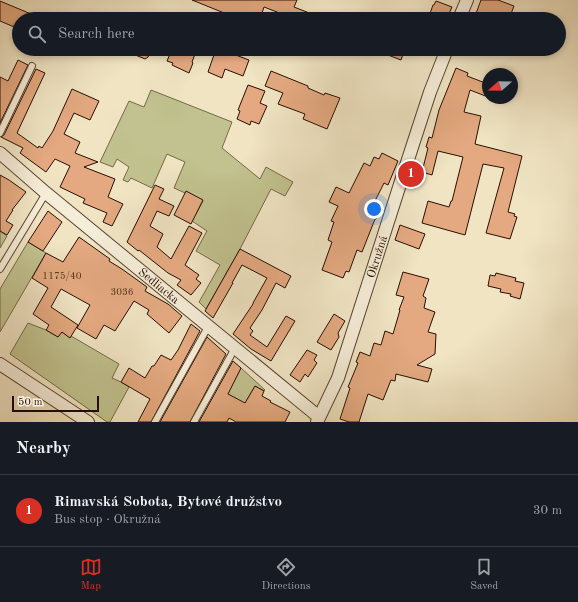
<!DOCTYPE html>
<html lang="en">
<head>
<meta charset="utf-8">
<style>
  :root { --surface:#171b24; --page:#20242c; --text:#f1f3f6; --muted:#9ea1a6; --line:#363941; --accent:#d93025 }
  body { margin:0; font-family:"Old Standard TT",serif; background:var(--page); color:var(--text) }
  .compass { position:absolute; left:482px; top:68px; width:36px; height:36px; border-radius:50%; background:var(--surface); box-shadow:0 2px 6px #0003; rotate:250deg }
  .scale { position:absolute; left:12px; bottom:10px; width:87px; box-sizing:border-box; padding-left:4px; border:2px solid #280e00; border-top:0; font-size:11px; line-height:14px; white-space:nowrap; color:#280e00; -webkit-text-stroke:3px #f5edd8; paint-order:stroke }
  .you { position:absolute; left:374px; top:209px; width:14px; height:14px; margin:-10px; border:3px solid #fff; border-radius:50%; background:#1a73e8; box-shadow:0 0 0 6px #1a73e833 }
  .badge { display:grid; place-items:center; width:26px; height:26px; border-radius:50%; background:var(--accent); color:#fff; font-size:13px; font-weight:700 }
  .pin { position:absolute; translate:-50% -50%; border:2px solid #fff; box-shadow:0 1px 4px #0006 }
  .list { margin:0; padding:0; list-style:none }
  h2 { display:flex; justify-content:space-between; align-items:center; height:52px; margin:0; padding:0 16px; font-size:17px }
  h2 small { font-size:13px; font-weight:400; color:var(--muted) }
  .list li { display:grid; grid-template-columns:26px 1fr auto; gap:12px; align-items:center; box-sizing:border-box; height:72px; padding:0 16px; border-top:1px solid var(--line) }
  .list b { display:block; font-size:15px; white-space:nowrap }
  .list p { margin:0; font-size:13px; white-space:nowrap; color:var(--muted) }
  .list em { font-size:13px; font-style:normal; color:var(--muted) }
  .icon { flex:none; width:22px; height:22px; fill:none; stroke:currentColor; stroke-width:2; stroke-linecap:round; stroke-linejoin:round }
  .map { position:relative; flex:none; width:578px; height:422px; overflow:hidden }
  .search { position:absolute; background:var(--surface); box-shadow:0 2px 6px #0003; left:12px; right:12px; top:12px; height:44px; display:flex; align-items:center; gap:10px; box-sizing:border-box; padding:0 14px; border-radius:22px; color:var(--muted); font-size:15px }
  .sheet { height:124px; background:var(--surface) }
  nav { display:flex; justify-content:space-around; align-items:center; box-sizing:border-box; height:56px; border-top:1px solid var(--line); background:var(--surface); font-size:11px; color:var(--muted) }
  nav a { display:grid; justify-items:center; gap:2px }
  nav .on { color:var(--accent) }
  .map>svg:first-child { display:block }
  .green { fill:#c1c28f; stroke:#746848 }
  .building { fill:#e4a980; stroke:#280e00 }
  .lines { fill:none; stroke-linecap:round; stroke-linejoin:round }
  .service-casing { stroke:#5a4431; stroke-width:8 }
  .minor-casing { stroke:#5a4431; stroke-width:14 }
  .service { stroke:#f5edd8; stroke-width:6 }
  .minor { stroke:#f5edd8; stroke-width:12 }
  .labels { text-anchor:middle; stroke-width:4; stroke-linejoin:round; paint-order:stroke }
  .number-label { font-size:10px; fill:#573520 }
  .street-label { font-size:12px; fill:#280e00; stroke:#f5edd8 }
</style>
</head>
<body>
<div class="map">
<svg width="578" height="422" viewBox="0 0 578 422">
  <rect width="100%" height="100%" fill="#f0e4c3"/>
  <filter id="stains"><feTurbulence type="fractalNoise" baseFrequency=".005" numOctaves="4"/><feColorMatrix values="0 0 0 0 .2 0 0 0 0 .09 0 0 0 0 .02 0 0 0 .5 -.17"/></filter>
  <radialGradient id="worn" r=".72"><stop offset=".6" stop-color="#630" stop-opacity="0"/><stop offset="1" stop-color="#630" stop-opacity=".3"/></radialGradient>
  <!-- green -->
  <g class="green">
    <polygon points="151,90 232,122 222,148 260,179 266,167 293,182 285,196 271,189 240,249 206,309 199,302 220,265 196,251 207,231 192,221 203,201 174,188 185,162 167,154 152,188 131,178 128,182 123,180 129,167 117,159 113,167 100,162 129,101 144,107"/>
    <polygon points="0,231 7,236 0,248"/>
    <polygon points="28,242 46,253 0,332 0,289"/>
    <polygon points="28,323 46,330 58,337 62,332 70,338 71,336 119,364 112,378 121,382 129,387 110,422 107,422 10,354"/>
    <polygon points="241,368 265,390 264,391 255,386 244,405 238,400 234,397 233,398 227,395"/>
  </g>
  <!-- building -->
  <g class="building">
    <polygon points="192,0 297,0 294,7 322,18 295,19 264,7 260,19 253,16 252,19 239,19"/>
    <polygon points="481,0 498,0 514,6 509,19 474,19"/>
    <polygon points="0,1 43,19 19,19 19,29 0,21"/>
    <polygon points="436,1 452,7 448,16 446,15 445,19 428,19 433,5 434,5"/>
    <polygon points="121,49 152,49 148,57 145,59"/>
    <polygon points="172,49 197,49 192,62 193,63 189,73 172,65 173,63 167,61"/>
    <polygon points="216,49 220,49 249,60 243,76 225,69 222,78 208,72"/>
    <polygon points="376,49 398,49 404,51 401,60 375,50"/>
    <polygon points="18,60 28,65 0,123 0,77 8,81"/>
    <polygon points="456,68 468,73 467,76 488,84 488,97 470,90 464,112 481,116 475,144 522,156 508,212 515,214 514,216 517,217 510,239 486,233 504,168 483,164 465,235 422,223 428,201 449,207 451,201 452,201 463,157 438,151 432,175 422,172 428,148 426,147 429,137 432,138 439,110"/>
    <polygon points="36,69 45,73 17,133 38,148 39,146 42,148 53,131 72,89 99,101 90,120 74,113 64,134 80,142 75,153 98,162 84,167 115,179 108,197 123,204 112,226 103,222 107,213 83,203 85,199 60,187 70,166 55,159 46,172 20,153 23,148 1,137 4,135"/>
    <polygon points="271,71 308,86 308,88 324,95 325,93 340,98 327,129 303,119 305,114 278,104 283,93 265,86"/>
    <polygon points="248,85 265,91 260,103 267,106 259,124 251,121 250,125 237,119 240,111 238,110"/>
    <polygon points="382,153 398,161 388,185 384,183 373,205 381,210 376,219 375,219 362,252 357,250 349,272 346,271 343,278 322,270 332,242 328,240 334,222 331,221 338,206 329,202 336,187 349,193 364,163 370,166 374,157 379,159"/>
    <polygon points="0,175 9,180 26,192 12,210 13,210 6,221 13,225 7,235 0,231"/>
    <polygon points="155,185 164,189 159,199 174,206 169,216 157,211 150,226 163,234 157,247 171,259 189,226 202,233 185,265 199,275 196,279 201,283 191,295 177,285 181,280 168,273 139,250 138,251 127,242"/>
    <polygon points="186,191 203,200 191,224 174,215"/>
    <polygon points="48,211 62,222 43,251 28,242"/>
    <polygon points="400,225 425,234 419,249 395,240"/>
    <polygon points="79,237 110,259 109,261 122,269 147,287 145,291 168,304 182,316 169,333 147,314 149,310 134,301 115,331 104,325 96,339 77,328 90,305 61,289 51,307 78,325 70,338 62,332 58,337 46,330 49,325 33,314 48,288 32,278 46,253 63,262"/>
    <polygon points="240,249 291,276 285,288 276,283 262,310 250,328 253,331 250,335 267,347 286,316 295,321 271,361 251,349 233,334 253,304 253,303 267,278 242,265 232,283 233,283 213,318 205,311"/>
    <polygon points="403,272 429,279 423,296 426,298 424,308 435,312 428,332 436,334 435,354 417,365 432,369 428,382 396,374 395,381 391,380 383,400 368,394 359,422 349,422 340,419 350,388 348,387 358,363 356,362 360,352 370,356 374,343 381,345 385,331 393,334 400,310 399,310 404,297 396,295"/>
    <polygon points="496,273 516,278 515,281 524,283 520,299 510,296 511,294 500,292 501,289 488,286 490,275 495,276"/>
    <polygon points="334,314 345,321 338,333 339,337 331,350 317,342"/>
    <polygon points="191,324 200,331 151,422 138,422 150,399 121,382 129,368 145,378 152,366 154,366 161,355 171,360 178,350"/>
    <polygon points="207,337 226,354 190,422 160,422"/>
    <polygon points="307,350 317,355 314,360 317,363 308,377 305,374 300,382 290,375"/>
    <polygon points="233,361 241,368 228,394 245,403 255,386 264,391 262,396 271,401 270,402 290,412 285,422 236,422 229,418 227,422 199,422"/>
  </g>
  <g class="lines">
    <defs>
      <g id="service">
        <polyline points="0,133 32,66"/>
        <polyline points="0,269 46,193"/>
        <polyline points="155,422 208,327"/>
        <polyline points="194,422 235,348"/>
      </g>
      <g id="minor">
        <polyline points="459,19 467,0"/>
        <path id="s1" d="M0,153L46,193L319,417"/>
        <polyline points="0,364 88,422"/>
        <path id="s2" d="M317,422L338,378L402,178L430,92L447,49"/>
      </g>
    </defs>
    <!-- service casing -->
    <use href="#service" class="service-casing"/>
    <!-- minor casing -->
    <use href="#minor" class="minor-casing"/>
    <!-- service -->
    <use href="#service" class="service"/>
    <!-- minor -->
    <use href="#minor" class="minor"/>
  </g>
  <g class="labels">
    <!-- number labels -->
    <g class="number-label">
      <text x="62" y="279">1175/40</text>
      <text x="122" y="295">3036</text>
    </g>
    <!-- street labels -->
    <g class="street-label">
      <text dy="4" stroke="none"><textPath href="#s2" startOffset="176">Okružná</textPath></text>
      <text dy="4" stroke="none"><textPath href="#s1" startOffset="207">Sedliacka</textPath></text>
    </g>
  </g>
  <rect width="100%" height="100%" filter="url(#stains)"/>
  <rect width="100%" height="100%" fill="url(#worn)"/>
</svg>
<svg class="compass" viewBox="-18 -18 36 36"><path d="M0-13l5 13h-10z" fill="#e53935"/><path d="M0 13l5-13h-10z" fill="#9ea1a6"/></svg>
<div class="scale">50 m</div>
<div class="you"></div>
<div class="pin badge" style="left:411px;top:174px">1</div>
<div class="search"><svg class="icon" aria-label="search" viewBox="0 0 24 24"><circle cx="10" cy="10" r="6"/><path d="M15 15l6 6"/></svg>Search here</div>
</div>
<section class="sheet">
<h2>Nearby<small></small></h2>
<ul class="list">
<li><span class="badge">1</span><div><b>Rimavská Sobota, Bytové družstvo</b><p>Bus stop · Okružná</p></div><em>30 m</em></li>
</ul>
</section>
<nav>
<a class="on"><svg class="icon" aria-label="map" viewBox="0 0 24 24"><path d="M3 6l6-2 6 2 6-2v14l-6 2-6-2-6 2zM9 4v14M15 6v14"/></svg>Map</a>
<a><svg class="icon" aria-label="directions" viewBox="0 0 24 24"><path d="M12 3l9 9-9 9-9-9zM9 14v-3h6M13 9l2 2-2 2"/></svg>Directions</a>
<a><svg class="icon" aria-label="saved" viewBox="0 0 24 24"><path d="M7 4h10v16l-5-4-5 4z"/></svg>Saved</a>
</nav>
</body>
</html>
